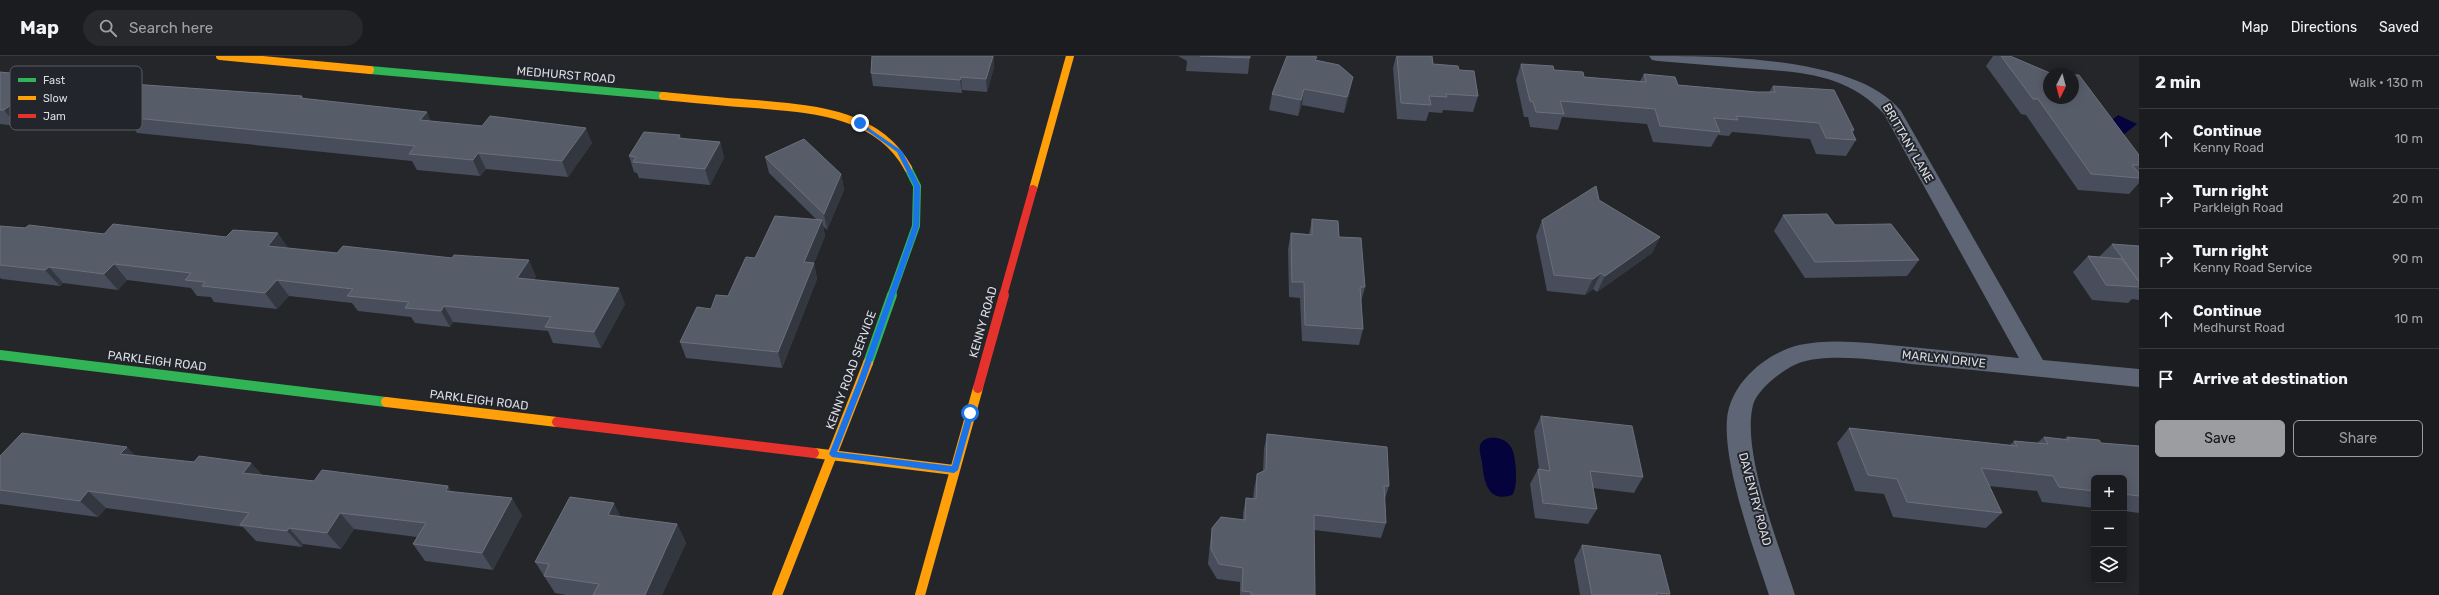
<!DOCTYPE html>
<html lang="en">
<head>
<meta charset="utf-8">
<style>
  :root { --surface:#1b1c1f; --page:#28292c; --text:#f1f3f6; --muted:#a0a1a4; --line:#393a3d; --accent:#9b9da1 }
  body { margin:0; font-family:Rubik,sans-serif; background:var(--page); color:var(--text) }
  .controls { position:absolute; right:12px; bottom:12px; display:grid; overflow:hidden; border-radius:6px; box-shadow:0 2px 10px #0003 }
  .controls button { width:36px; height:36px; display:grid; place-items:center; padding:0; border:0; border-bottom:1px solid var(--line); background:var(--surface); color:var(--text); font:20px sans-serif }
  .compass { position:absolute; left:2043px; top:12px; width:36px; height:36px; border-radius:50%; background:var(--surface); box-shadow:0 2px 10px #0003; rotate:186deg }
  .stop { position:absolute; width:12px; height:12px; margin:-9px; border:3px solid #1a73e8; border-radius:50%; background:#fff }
  .stop.end { background:#1a73e8; border-color:#fff; box-shadow:0 1px 4px #0008 }
  .list { margin:0; padding:0; list-style:none }
  h2 { display:flex; justify-content:space-between; align-items:center; height:52px; margin:0; padding:0 16px; font-size:17px }
  h2 small { font-size:13px; font-weight:400; color:var(--muted) }
  .list li { display:grid; grid-template-columns:26px 1fr auto; gap:12px; align-items:center; box-sizing:border-box; height:60px; padding:0 16px; border-top:1px solid var(--line) }
  .list b { display:block; font-size:15px; white-space:nowrap }
  .list p { margin:0; font-size:13px; white-space:nowrap; color:var(--muted) }
  .list em { font-size:13px; font-style:normal; color:var(--muted) }
  .actions { display:flex; gap:8px; padding:12px 16px }
  .actions a { flex:1; padding:9px 0; border:1px solid var(--accent); border-radius:6px; text-align:center; font-size:14px; color:var(--accent) }
  .actions .main { background:var(--accent); color:#111 }
  .icon { flex:none; width:22px; height:22px; fill:none; stroke:currentColor; stroke-width:2; stroke-linecap:round; stroke-linejoin:round }
  .map { position:relative; flex:none; width:2139px; height:539px; overflow:hidden }
  header { display:flex; align-items:center; gap:24px; box-sizing:border-box; height:56px; padding:0 20px; background:var(--surface); border-bottom:1px solid var(--line) }
  header strong { font-size:19px }
  nav { display:flex; gap:22px; margin-inline-start:auto; font-size:14px }
  .search { width:280px; height:36px; background:var(--page); display:flex; align-items:center; gap:10px; box-sizing:border-box; padding:0 14px; border-radius:22px; color:var(--muted); font-size:15px }
  main { display:flex }
  aside { flex:1; background:var(--surface) }
  .map>svg:first-child { display:block }
  .water { fill:#04033b }
  .lines { fill:none; stroke-linecap:round; stroke-linejoin:round }
  .street { fill:#5e6574; fill-rule:evenodd }
  .fast-far1 { stroke:#30b455; stroke-width:8 }
  .fast { stroke:#30b455; stroke-width:10 }
  .slow-far1 { stroke:#ff9f0a; stroke-width:8 }
  .slow { stroke:#ff9f0a; stroke-width:10 }
  .jam-far1 { stroke:#e5322d; stroke-width:8 }
  .jam { stroke:#e5322d; stroke-width:10 }
  .wall { fill:#474d5a }
  .shaded-wall { fill:#323740 }
  .building { fill:#575c69; stroke:#6c707c }
  .route { fill:#1a73e8 }
  .labels { text-anchor:middle; stroke-width:4; stroke-linejoin:round; paint-order:stroke }
  .street-label { font-size:12px; fill:#dbdde2; stroke:#22252b }
  .key { fill:#22252b; stroke:#5a5c62; stroke-width:1 }
  .key-label { font-size:11px; fill:#dbdde2 }
</style>
</head>
<body>
<header>
<strong>Map</strong>
<div class="search"><svg class="icon" aria-label="search" viewBox="0 0 24 24"><circle cx="10" cy="10" r="6"/><path d="M15 15l6 6"/></svg>Search here</div>
<nav><a>Map</a><a>Directions</a><a>Saved</a></nav>
</header>
<main>
<div class="map">
<svg width="2139" height="539" viewBox="0 0 2139 539">
  <rect width="100%" height="100%" fill="#242629"/>
  <!-- water -->
  <g class="water">
    <polygon points="2118,59 2137,68 2123,79 2104,71"/>
    <path d="M1489,382C1497,381 1506,383 1511,391C1516,399 1519,432 1512,439C1487,447 1484,425 1482,406C1481,401 1478,392 1481,387C1483,384 1486,383 1489,382Z"/>
  </g>
  <g class="lines">
    <!-- street -->
    <path class="street" d="M1649,0C1718,0 1858,0 1901,55L2043,304L2139,313V331C2067,324 1995,316 1922,309C1889,306 1834,296 1802,306C1787,310 1757,333 1753,349C1741,397 1780,491 1795,539H1769C1754,493 1723,410 1727,363C1730,327 1766,297 1799,289C1832,282 1868,287 1901,290C1941,294 1980,298 2019,302L1884,58C1845,16 1797,16 1743,12C1715,10 1686,7 1658,5L1652,4Z"/>
    <!-- fast-far1 -->
    <g class="fast-far1">
      <polyline points="370,14 663,40"/>
      <polyline points="891,240 916,170 917,130 908,112"/>
    </g>
    <!-- fast -->
    <g class="fast">
      <polyline points="0,299 386,346"/>
      <polyline points="868,307 892,239"/>
    </g>
    <!-- slow-far1 -->
    <g class="slow-far1">
      <polyline points="220,0 370,14"/>
      <path d="M663,40C694,43 724,46 755,48C811,53 878,56 908,112"/>
      <polyline points="1033,133 1070,0"/>
    </g>
    <!-- slow -->
    <g class="slow">
      <polyline points="386,346 557,366"/>
      <polyline points="814,397 954,414"/>
      <polyline points="777,539 868,307"/>
      <polyline points="920,539 978,332"/>
    </g>
    <!-- jam-far1 -->
    <polyline class="jam-far1" points="1003,240 1033,133"/>
    <!-- jam -->
    <g class="jam">
      <polyline points="978,332 1004,239"/>
      <polyline points="557,366 814,397"/>
    </g>
  </g>
  <!-- wall -->
  <g class="wall">
    <polygon points="872,0 994,0 994,11 987,36 962,34 962,37 873,30 871,17"/>
    <polygon points="1178,0 1250,0 1248,18 1186,15 1187,5"/>
    <polygon points="1396,0 1432,0 1433,8 1459,14 1478,40 1473,56 1443,54 1442,57 1429,56 1426,65 1397,63 1393,12"/>
    <polygon points="1993,0 2010,0 2139,99 2139,127 2129,138 2078,134 2026,59 2021,58 1986,10"/>
    <polygon points="1316,5 1350,36 1344,57 1302,49 1298,60 1269,54 1272,38"/>
    <polygon points="1521,8 1554,14 1584,21 1640,25 1644,18 1678,29 1757,36 1769,36 1773,30 1854,74 1853,77 1856,84 1846,100 1816,98 1810,83 1732,76 1729,80 1718,79 1711,91 1653,86 1647,68 1562,61 1558,74 1530,71 1528,61 1524,61 1516,24"/>
    <polygon points="0,16 89,25 302,40 304,43 431,65 592,87 568,121 486,113 480,120 417,114 412,105 137,77 135,74 83,69 80,65 28,60 17,70 0,68"/>
    <polygon points="680,79 681,83 720,86 724,102 710,129 639,122 637,117 634,116 629,100"/>
    <polygon points="765,101 841,118 844,134 827,174 823,170 825,180 814,207 817,223 782,312 686,302 680,286 711,253 728,240 755,202 816,163 769,117"/>
    <polygon points="1599,144 1660,181 1652,197 1597,236 1593,233 1585,239 1547,235 1536,180 1542,164"/>
    <polygon points="1783,159 1835,169 1919,204 1907,220 1805,222 1774,175"/>
    <polygon points="1312,163 1339,181 1365,231 1361,246 1363,273 1359,289 1302,285 1300,242 1289,241 1288,193 1291,177 1309,178"/>
    <polygon points="0,170 288,192 536,220 534,224 625,248 601,292 553,287 548,275 453,266 450,271 415,267 411,261 358,255 352,247 289,240 277,253 214,246 211,241 197,240 191,232 127,224 118,234 63,227 60,230 2,223 0,222"/>
    <polygon points="2112,188 2139,190 2139,244 2132,243 2128,247 2092,244 2073,216 2088,200 2099,201"/>
    <polygon points="1541,360 1643,421 1634,437 1593,432 1597,453 1588,468 1535,462 1530,428 1538,413 1539,413 1534,375"/>
    <polygon points="1849,372 2010,389 2014,385 2037,387 2044,381 2064,383 2067,381 2101,387 2139,390 2139,457 2124,455 2124,422 2094,422 2094,452 2042,446 2037,435 1989,430 2002,457 1986,472 1893,461 1884,438 1855,435 1837,387"/>
    <polygon points="1267,378 1389,430 1385,443 1386,467 1381,482 1314,474 1315,539 1240,539 1240,526 1217,523 1208,508 1210,487 1212,472 1243,464 1243,457 1246,442 1253,443 1254,433 1257,418 1263,415 1264,393"/>
    <polygon points="0,400 136,400 194,406 251,407 262,419 314,425 448,430 451,435 522,459 493,514 425,505 413,488 417,481 354,473 341,493 303,488 302,491 256,485 243,471 106,452 98,461 0,448"/>
    <polygon points="621,461 677,468 686,487 662,539 566,539 555,537 535,506"/>
    <polygon points="1582,489 1670,538 1669,539 1580,539 1574,504"/>
  </g>
  <!-- shaded-wall -->
  <g class="shaded-wall">
    <polygon points="993,0 994,0 994,11 987,36 986,23"/>
    <polygon points="961,21 962,34 962,37 960,24"/>
    <polygon points="1353,21 1350,36 1344,57 1347,41"/>
    <polygon points="1304,33 1302,49 1298,60 1301,44"/>
    <polygon points="16,45 28,60 17,70 4,54"/>
    <polygon points="427,56 434,72 420,64"/>
    <polygon points="586,72 592,87 568,121 562,105"/>
    <polygon points="720,86 724,102 710,129 705,113"/>
    <polygon points="478,97 486,113 480,120 473,104"/>
    <polygon points="841,118 844,134 827,174 824,158"/>
    <polygon points="822,164 825,180 814,207 817,223 782,312 778,296 804,206"/>
    <polygon points="278,177 289,193 268,190"/>
    <polygon points="1660,181 1652,197 1597,236 1605,220"/>
    <polygon points="529,204 536,220 525,238 517,222"/>
    <polygon points="114,208 127,224 118,234 104,218"/>
    <polygon points="49,211 63,227 60,230 45,214"/>
    <polygon points="1601,217 1593,233 1585,239 1593,223"/>
    <polygon points="277,224 289,240 277,253 265,237"/>
    <polygon points="619,232 625,248 601,292 594,276"/>
    <polygon points="444,250 453,266 450,271 441,255"/>
    <polygon points="127,391 144,408 120,398"/>
    <polygon points="251,407 266,424 243,417"/>
    <polygon points="448,430 459,447 446,435"/>
    <polygon points="88,435 106,452 98,461 80,445"/>
    <polygon points="512,442 522,459 493,514 482,497"/>
    <polygon points="614,447 623,465 608,459"/>
    <polygon points="340,457 354,473 341,493 327,477"/>
    <polygon points="677,468 686,487 662,539 645,539"/>
    <polygon points="289,472 303,488 302,491 287,475"/>
  </g>
  <!-- building -->
  <g class="building">
    <polygon points="872,0 993,0 986,23 961,21 960,24 871,17"/>
    <polygon points="1200,0 1250,0 1250,2"/>
    <polygon points="1287,0 1312,0 1317,1 1315,4 1339,9 1353,21 1347,41 1304,33 1301,44 1272,38"/>
    <polygon points="1397,0 1432,0 1433,8 1458,10 1459,14 1474,15 1478,40 1446,38 1447,41 1429,40 1431,49 1401,47"/>
    <polygon points="2001,0 2010,0 2050,17 2063,18 2049,18 2049,42 2073,42 2073,19 2079,19 2139,99 2139,109 2132,109 2139,117 2139,122 2091,118 2038,43 2033,43"/>
    <polygon points="1521,8 1553,10 1554,14 1583,16 1584,21 1646,26 1644,18 1675,21 1678,29 1757,36 1775,36 1773,30 1834,34 1854,74 1851,74 1856,84 1826,82 1819,67 1736,60 1738,64 1714,62 1720,76 1660,70 1655,53 1560,45 1564,58 1536,56 1533,46 1530,45"/>
    <polygon points="0,16 89,25 302,40 300,42 427,56 420,64 482,70 490,60 586,72 562,105 478,97 473,104 409,98 415,90 125,61 128,59 70,53 73,50 16,45 4,54 0,54"/>
    <polygon points="644,76 680,79 678,82 720,86 705,113 633,106 636,101 629,100"/>
    <polygon points="804,83 841,118 824,158 765,101"/>
    <polygon points="1596,130 1599,144 1660,181 1605,220 1601,217 1593,223 1554,219 1542,164"/>
    <polygon points="1827,158 1835,169 1891,168 1919,204 1815,206 1783,159"/>
    <polygon points="775,160 822,164 804,206 814,207 778,296 680,286 697,251 711,253 716,239 728,240 746,201 755,202"/>
    <polygon points="1312,163 1338,165 1339,181 1361,182 1365,231 1360,231 1363,273 1305,269 1304,226 1292,226 1291,177 1312,179"/>
    <polygon points="113,168 226,181 233,174 278,177 268,190 337,197 343,190 452,202 454,199 529,204 517,222 619,232 594,276 545,271 551,261 444,250 441,255 405,252 409,246 347,240 353,233 277,224 265,237 202,230 205,226 185,224 191,217 114,208 104,218 49,211 45,214 0,209 0,170 25,172 29,169 104,178"/>
    <polygon points="2112,188 2139,190 2139,225"/>
    <polygon points="2088,200 2122,203 2139,226 2139,231 2106,229"/>
    <polygon points="1541,360 1632,370 1643,421 1590,415 1597,453 1543,447 1538,413 1550,415"/>
    <polygon points="1849,372 2017,390 2014,385 2048,388 2044,381 2069,384 2067,381 2099,384 2101,387 2139,390 2139,440 2124,438 2124,422 2094,422 2094,435 2059,431 2053,420 1981,412 2002,457 1907,446 1897,423 1868,419"/>
    <polygon points="22,377 127,391 120,398 194,406 199,400 251,407 243,417 314,425 322,414 448,430 446,435 512,442 482,497 413,488 426,467 340,457 327,477 289,472 287,475 240,469 249,457 88,435 80,445 0,434 0,400"/>
    <polygon points="1267,378 1387,391 1389,430 1384,430 1386,467 1314,459 1315,539 1251,539 1251,536 1242,535 1243,512 1219,508 1211,493 1212,472 1221,461 1245,464 1246,442 1256,443 1257,418 1266,414"/>
    <polygon points="570,441 614,447 608,459 677,468 645,539 593,539 599,528 544,520 549,508 535,506"/>
    <polygon points="1582,489 1660,499 1670,538 1656,537 1657,539 1592,539"/>
  </g>
  <!-- route -->
  <polygon class="route" points="860,66 902,95 920,130 919,170 866,322 837,396 952,410 967,357 970,354 974,357 958,414 954,417 832,401 829,398 859,322 913,170 914,130 897,96 858,68"/>
  <g class="labels">
    <!-- street labels -->
    <g class="street-label">
      <text transform="translate(566 19) rotate(5)" y="4">MEDHURST ROAD</text>
      <text transform="translate(1908 87) rotate(60)" y="4">BRITTANY LANE</text>
      <text transform="translate(983 266) rotate(-74)" y="4">KENNY ROAD</text>
      <text transform="translate(1944 303) rotate(6)" y="4">MARLYN DRIVE</text>
      <text transform="translate(157 305) rotate(7)" y="4">PARKLEIGH ROAD</text>
      <text transform="translate(851 314) rotate(-70)" y="4">KENNY ROAD SERVICE</text>
      <text transform="translate(479 344) rotate(7)" y="4">PARKLEIGH ROAD</text>
      <text transform="translate(1755 443) rotate(75)" y="4">DAVENTRY ROAD</text>
    </g>
  </g>
  <!-- legend -->
  <rect x="10" y="10" width="132" height="64" rx="6" class="key"/>
  <rect x="18" y="22" width="18" height="4" fill="#30b455"/>
  <rect x="18" y="40" width="18" height="4" fill="#ff9f0a"/>
  <rect x="18" y="58" width="18" height="4" fill="#e5322d"/>
  <g class="key-label">
    <text x="43" y="28">Fast</text>
    <text x="43" y="46">Slow</text>
    <text x="43" y="64">Jam</text>
  </g>
</svg>
<div class="controls">
<button>+</button>
<button>−</button>
<button><svg class="icon" aria-label="layers" viewBox="0 0 24 24"><path d="M12 4l9 5-9 5-9-5zM3 14l9 5 9-5"/></svg></button>
</div>
<svg class="compass" viewBox="-18 -18 36 36"><path d="M0-13l5 13h-10z" fill="#e53935"/><path d="M0 13l5-13h-10z" fill="#a0a1a4"/></svg>
<div class="stop" style="left:970px;top:357px"></div>
<div class="stop end" style="left:860px;top:67px"></div>
</div>
<aside>
<h2>2 min<small>Walk · 130 m</small></h2>
<ul class="list">
<li><svg class="icon" aria-label="ahead" viewBox="0 0 24 24"><path d="M12 20V5M6 11l6-6 6 6"/></svg><div><b>Continue</b><p>Kenny Road</p></div><em>10 m</em></li>
<li><svg class="icon" aria-label="right" viewBox="0 0 24 24"><path d="M7 20v-9h11M14 6l5 5-5 5"/></svg><div><b>Turn right</b><p>Parkleigh Road</p></div><em>20 m</em></li>
<li><svg class="icon" aria-label="right" viewBox="0 0 24 24"><path d="M7 20v-9h11M14 6l5 5-5 5"/></svg><div><b>Turn right</b><p>Kenny Road Service</p></div><em>90 m</em></li>
<li><svg class="icon" aria-label="ahead" viewBox="0 0 24 24"><path d="M12 20V5M6 11l6-6 6 6"/></svg><div><b>Continue</b><p>Medhurst Road</p></div><em>10 m</em></li>
<li><svg class="icon" aria-label="arrive" viewBox="0 0 24 24"><path d="M6 21V4h12l-3 4 3 4H6"/></svg><div><b>Arrive at destination</b></div></li>
</ul>
<div class="actions"><a class="main">Save</a><a>Share</a></div>
</aside>
</main>
</body>
</html>
